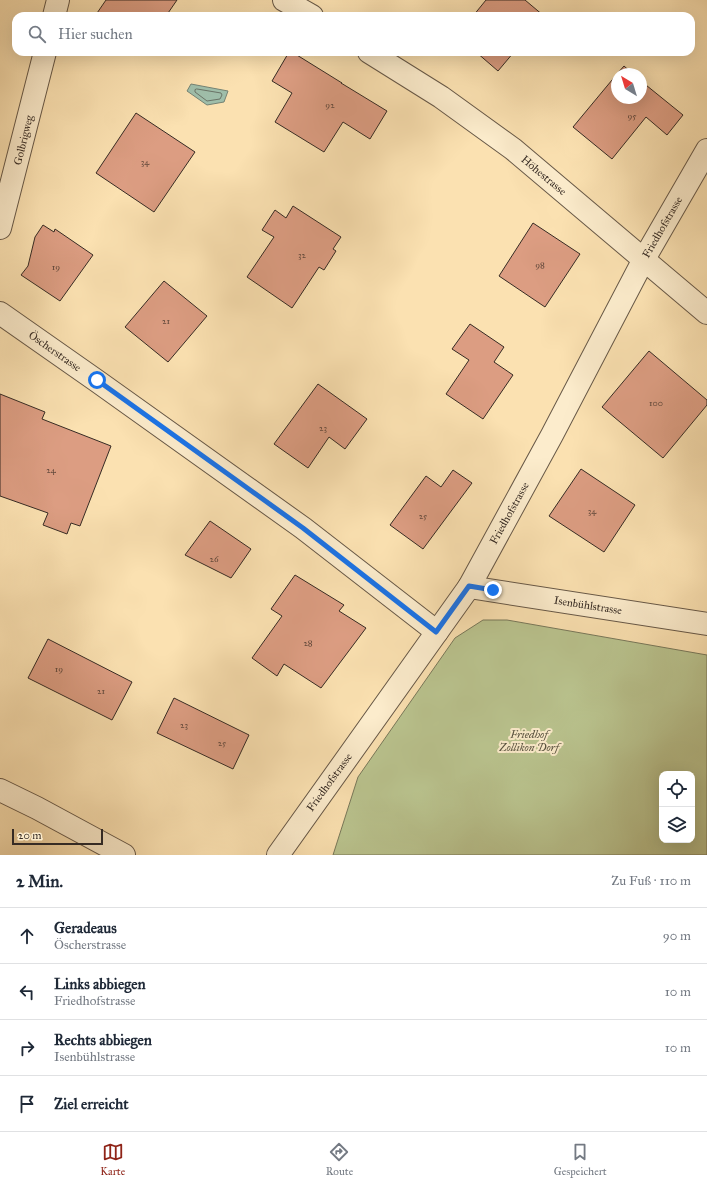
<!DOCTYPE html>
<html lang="de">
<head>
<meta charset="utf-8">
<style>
  :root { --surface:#fff; --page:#f6f6f7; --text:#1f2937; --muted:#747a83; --line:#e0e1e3; --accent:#8f2418 }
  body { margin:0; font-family:"IM FELL Great Primer",serif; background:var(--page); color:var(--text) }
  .controls { position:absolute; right:12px; bottom:12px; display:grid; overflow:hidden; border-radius:8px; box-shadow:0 4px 16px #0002 }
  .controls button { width:36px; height:36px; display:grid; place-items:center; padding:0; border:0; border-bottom:1px solid var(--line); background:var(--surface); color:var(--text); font:20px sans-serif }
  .compass { position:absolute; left:611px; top:68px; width:36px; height:36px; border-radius:50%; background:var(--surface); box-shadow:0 4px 16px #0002; rotate:322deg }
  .scale { position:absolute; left:12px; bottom:10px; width:91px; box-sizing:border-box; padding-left:4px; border:2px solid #362b24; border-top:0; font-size:11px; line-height:14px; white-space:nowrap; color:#362b24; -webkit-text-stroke:3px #fceccc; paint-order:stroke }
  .stop { position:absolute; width:12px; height:12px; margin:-9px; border:3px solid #1a73e8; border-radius:50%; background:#fff }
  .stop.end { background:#1a73e8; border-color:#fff; box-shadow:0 1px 4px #0008 }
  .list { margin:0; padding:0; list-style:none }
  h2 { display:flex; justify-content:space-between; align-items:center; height:52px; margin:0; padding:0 16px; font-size:17px }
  h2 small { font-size:13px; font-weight:400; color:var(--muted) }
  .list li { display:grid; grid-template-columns:26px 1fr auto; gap:12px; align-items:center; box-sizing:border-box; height:56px; padding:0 16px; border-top:1px solid var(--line) }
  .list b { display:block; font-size:15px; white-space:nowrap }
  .list p { margin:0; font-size:13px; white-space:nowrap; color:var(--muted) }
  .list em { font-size:13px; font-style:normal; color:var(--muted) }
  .icon { flex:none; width:22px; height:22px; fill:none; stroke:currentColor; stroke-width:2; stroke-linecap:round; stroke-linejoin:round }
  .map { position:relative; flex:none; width:707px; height:855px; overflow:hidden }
  .search { position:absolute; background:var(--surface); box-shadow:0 4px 16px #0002; left:12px; right:12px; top:12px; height:44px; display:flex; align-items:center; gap:10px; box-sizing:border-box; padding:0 14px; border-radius:12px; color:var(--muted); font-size:15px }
  .sheet { height:276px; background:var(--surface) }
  nav { display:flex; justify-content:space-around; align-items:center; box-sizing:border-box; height:56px; border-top:1px solid var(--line); background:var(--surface); font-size:11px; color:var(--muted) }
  nav a { display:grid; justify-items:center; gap:2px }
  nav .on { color:var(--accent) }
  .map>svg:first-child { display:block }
  .green { fill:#bac48f; stroke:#78785a; fill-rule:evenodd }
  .water { fill:#9fbeaa; stroke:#758374 }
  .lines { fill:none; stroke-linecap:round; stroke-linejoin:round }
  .shore { stroke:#6a7467; stroke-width:1 }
  .building { fill:#dc9d82; stroke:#362b24 }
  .minor-casing { stroke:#675847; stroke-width:24 }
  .minor { stroke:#fceccc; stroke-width:22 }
  .route { stroke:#1a73e8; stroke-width:5 }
  .labels { text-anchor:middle; stroke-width:4; stroke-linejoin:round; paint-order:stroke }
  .number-label { font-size:9px; fill:#60483c }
  .street-label { font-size:11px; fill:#362b24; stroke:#fceccc }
  .park-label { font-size:11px; font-style:italic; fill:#57513f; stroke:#fceccc }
</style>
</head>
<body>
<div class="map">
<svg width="707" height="855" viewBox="0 0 707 855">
  <rect width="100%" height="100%" fill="#fbe1b1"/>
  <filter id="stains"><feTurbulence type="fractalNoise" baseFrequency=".005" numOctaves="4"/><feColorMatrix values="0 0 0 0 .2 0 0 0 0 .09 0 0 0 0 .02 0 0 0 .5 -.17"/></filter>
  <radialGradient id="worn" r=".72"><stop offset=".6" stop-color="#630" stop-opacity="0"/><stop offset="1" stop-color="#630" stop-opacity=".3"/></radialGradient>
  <!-- green -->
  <path class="green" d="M483,620H507L707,655V855H333L358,777L455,638ZM662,774H692V840H662Z"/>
  <!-- water -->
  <polygon class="water" points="191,84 228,91 224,102 207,105 187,91"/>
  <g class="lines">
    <!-- shore -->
    <polygon class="shore" points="197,89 221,93 222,95 220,99 207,101 195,92 195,90"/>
  </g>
  <!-- building -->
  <g class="building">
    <polygon points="106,0 177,0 166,16 95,16"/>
    <polygon points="486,0 525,0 544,16 473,16"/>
    <polygon points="289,52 292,52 342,83 341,83 387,111 370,139 343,122 324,152 275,122 292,93 272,81"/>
    <polygon points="476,52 514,52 498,71"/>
    <polygon points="624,66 633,74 617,74"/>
    <polygon points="617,74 617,98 641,98 641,81 683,115 667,135 646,117 612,159 573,127"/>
    <polygon points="136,113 195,152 154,212 96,173"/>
    <polygon points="293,206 341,237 333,249 336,251 324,270 319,267 292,308 247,277 274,237 262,230 275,210 286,218"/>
    <polygon points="533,223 580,254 545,307 499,276"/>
    <polygon points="43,225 54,232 55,229 93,255 60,301 21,275 28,266 35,237"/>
    <polygon points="164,281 207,316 168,362 125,327"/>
    <polygon points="470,324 504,347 494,362 513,375 483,419 446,394 469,360 452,349"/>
    <polygon points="649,351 707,400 707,405 663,458 602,407"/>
    <polygon points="318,384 367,419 345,449 329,437 308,468 274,444"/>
    <polygon points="0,394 45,412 42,419 111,446 80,526 71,523 67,534 43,525 48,513 0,496"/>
    <polygon points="581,469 635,505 604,552 549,516"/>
    <polygon points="453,470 472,483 423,549 390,525 426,476 441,487"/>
    <polygon points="210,521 251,549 231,578 185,555"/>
    <polygon points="295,575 344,605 339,611 366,628 321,688 284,664 277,676 252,658 282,616 271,609"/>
    <polygon points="48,639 132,682 112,720 28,678"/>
    <polygon points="174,698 249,735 233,769 157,733"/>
  </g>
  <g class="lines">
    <defs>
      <g id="minor">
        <polyline points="284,0 312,16"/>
        <polyline points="54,16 58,0"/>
        <polyline points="369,52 441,97 513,149 707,313"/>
        <polyline points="0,228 45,52"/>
        <polyline points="0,313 97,381 303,528 437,632"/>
        <polyline points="469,587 707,624"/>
        <polyline points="0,790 37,808 124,855"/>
        <polyline points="278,855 469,587 552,435 644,259 707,150"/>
      </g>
    </defs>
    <!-- minor casing -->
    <use href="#minor" class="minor-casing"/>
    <!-- minor -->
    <use href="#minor" class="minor"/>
  </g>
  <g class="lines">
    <!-- route -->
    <polyline class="route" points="97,380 303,528 436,632 469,586 493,590"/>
  </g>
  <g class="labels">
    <!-- number labels -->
    <g class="number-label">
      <text x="330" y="108">92</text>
      <text x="632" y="119">95</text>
      <text x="145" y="165">34</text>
      <text x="302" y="258">32</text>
      <text x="540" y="268">98</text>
      <text x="56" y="270">19</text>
      <text x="166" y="324">21</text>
      <text x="656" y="406">100</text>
      <text x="323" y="431">23</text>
      <text x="51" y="473">24</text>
      <text x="592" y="514">34</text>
      <text x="423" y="519">25</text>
      <text x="214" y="562">26</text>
      <text x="308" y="646">28</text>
      <text x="59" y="672">19</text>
      <text x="101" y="694">21</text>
      <text x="184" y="728">23</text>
      <text x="222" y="746">25</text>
    </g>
    <!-- street labels -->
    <g class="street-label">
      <text transform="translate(23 140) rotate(-76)" y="4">Golbrigweg</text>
      <text transform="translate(544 175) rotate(40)" y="4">Höhestrasse</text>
      <text transform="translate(662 227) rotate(-60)" y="4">Friedhofstrasse</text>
      <text transform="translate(55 351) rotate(35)" y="4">Öscherstrasse</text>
      <text transform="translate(509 513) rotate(-61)" y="4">Friedhofstrasse</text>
      <text transform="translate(588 605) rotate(9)" y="4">Isenbühlstrasse</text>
      <text transform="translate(329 782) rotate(-54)" y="4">Friedhofstrasse</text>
    </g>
    <!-- park labels -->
    <g class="park-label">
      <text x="529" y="738">Friedhof<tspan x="529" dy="13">Zollikon Dorf</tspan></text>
    </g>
  </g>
  <rect width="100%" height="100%" filter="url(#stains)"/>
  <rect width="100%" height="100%" fill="url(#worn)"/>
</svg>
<div class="controls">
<button><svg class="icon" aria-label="locate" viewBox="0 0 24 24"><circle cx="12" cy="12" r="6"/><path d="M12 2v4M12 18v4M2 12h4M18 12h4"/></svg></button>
<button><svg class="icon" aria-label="layers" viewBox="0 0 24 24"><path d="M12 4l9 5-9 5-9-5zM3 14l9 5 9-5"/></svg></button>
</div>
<svg class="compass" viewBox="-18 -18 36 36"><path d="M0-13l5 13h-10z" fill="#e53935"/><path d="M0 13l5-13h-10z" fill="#747a83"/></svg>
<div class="scale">20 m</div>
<div class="stop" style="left:97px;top:380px"></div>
<div class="stop end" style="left:493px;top:590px"></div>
<div class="search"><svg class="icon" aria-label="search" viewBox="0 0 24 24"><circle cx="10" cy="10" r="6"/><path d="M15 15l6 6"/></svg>Hier suchen</div>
</div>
<section class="sheet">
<h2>2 Min.<small>Zu Fuß · 110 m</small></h2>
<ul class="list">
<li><svg class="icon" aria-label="ahead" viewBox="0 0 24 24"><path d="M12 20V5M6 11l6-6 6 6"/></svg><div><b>Geradeaus</b><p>Öscherstrasse</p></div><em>90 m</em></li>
<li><svg class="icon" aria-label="left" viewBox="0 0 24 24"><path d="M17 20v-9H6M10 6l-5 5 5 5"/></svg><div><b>Links abbiegen</b><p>Friedhofstrasse</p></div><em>10 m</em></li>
<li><svg class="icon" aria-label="right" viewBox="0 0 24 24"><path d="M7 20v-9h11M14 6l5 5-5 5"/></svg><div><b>Rechts abbiegen</b><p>Isenbühlstrasse</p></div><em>10 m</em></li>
<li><svg class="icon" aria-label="arrive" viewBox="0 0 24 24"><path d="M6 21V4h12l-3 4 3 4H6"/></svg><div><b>Ziel erreicht</b></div></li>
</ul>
</section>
<nav>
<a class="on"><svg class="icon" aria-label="map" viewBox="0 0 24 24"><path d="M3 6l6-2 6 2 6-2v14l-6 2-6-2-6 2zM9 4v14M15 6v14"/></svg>Karte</a>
<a><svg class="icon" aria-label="directions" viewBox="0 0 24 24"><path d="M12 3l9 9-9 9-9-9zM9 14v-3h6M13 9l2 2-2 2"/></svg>Route</a>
<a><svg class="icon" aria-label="saved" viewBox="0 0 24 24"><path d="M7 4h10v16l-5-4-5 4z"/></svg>Gespeichert</a>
</nav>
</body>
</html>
